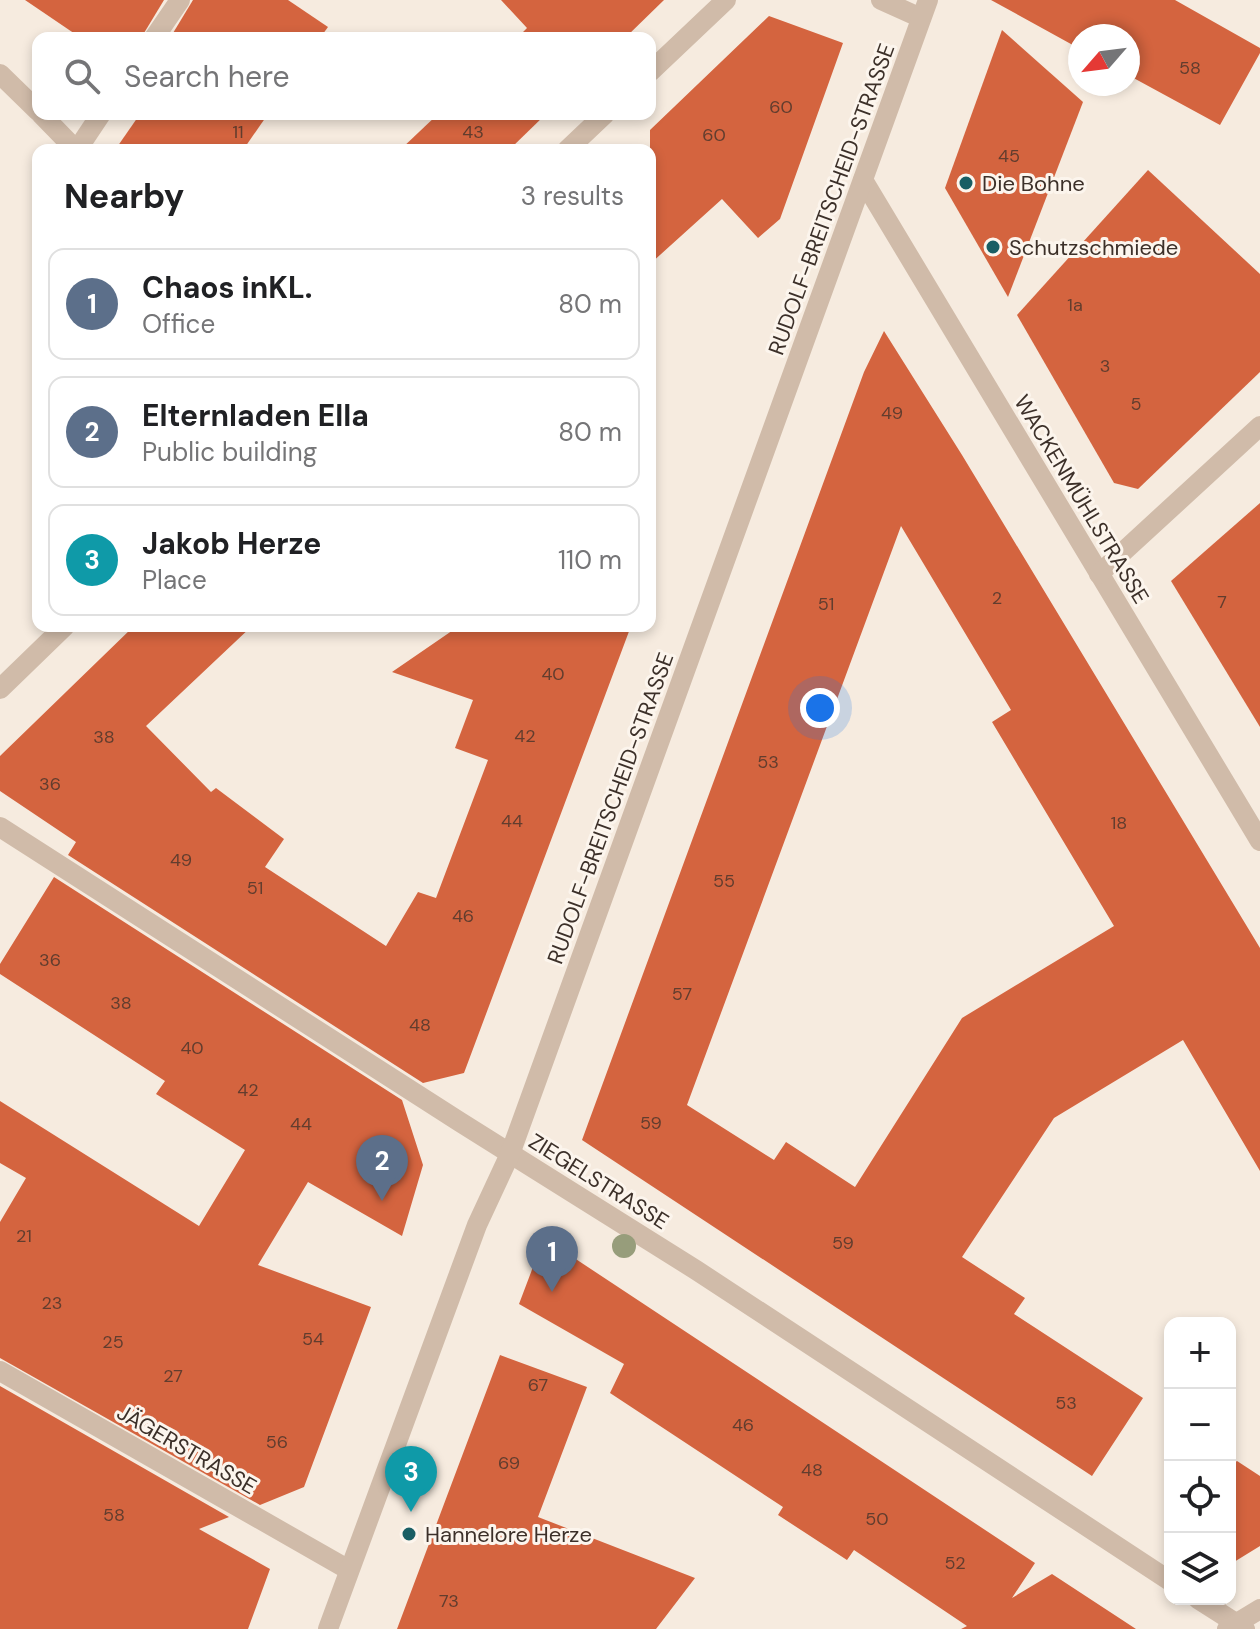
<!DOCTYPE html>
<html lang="en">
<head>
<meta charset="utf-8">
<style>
  :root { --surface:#fff; --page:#f6f6f6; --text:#202124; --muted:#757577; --line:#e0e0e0; --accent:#0b8043 }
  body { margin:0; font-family:"DM Sans",sans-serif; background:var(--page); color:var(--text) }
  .controls { position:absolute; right:24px; bottom:24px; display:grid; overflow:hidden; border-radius:16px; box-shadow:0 4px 12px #0003 }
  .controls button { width:72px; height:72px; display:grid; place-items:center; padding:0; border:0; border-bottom:2px solid var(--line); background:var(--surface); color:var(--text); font:40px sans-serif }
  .compass { position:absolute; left:1068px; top:24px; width:72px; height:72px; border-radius:50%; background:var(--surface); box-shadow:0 4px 12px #0003; rotate:242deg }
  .you { position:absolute; left:820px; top:708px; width:28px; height:28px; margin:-20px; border:6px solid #fff; border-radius:50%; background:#1a73e8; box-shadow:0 0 0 12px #1a73e833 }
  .badge { display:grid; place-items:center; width:52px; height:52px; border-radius:50%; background:var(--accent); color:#fff; font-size:26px; font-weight:700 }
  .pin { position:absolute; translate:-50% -66px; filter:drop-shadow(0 2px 4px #0008) }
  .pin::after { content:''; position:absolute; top:42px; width:28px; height:24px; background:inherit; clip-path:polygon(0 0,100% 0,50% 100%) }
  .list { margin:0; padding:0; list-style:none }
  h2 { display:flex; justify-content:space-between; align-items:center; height:104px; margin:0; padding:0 32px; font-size:34px }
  h2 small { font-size:26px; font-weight:400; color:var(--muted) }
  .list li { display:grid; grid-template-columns:52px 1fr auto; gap:24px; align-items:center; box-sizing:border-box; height:112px; margin:0 16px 16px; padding:0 16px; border:2px solid var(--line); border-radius:16px }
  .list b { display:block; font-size:30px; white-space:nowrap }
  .list p { margin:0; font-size:26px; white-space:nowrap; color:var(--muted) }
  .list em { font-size:26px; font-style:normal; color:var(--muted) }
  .icon { flex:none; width:44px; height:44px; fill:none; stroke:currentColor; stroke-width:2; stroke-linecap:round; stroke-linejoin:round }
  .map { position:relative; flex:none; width:1260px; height:1629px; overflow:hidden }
  .search { position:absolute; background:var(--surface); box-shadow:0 4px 12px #0003; left:32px; top:32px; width:624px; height:88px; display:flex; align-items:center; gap:20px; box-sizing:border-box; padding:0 28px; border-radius:16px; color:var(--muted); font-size:30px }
  .panel { position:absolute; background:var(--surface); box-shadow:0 4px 12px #0003; left:32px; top:144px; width:624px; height:488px; border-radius:16px }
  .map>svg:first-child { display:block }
  .building { fill:#d4643f; fill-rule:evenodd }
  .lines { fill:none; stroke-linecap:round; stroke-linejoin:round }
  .minor { stroke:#d0bba9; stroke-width:20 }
  .tertiary { stroke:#d0bba9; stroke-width:20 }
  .tree { fill:#979d7b }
  .poi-dot { fill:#195e64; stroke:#fcf5ed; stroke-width:3 }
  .labels { text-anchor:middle; stroke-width:6; stroke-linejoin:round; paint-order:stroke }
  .number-label { font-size:18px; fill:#623d2e }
  .poi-label { font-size:22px; fill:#3c3029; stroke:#fcf5ed; text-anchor:start }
  .street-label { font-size:22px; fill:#3c3029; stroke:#fcf5ed }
</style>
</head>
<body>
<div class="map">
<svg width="1260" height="1629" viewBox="0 0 1260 1629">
  <rect width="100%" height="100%" fill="#f6ebdf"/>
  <!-- building -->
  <g class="building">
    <polygon points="25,0 164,0 141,38 81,38"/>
    <polygon points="193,0 288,0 328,27 320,38 170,38"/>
    <polygon points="501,0 664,0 625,38 517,38 527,28"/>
    <polygon points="991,0 1175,0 1260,48 1260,53 1220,125 1128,75 1128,36 1080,36 1080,49"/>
    <polygon points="769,16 843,43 780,219 758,238 722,199 650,264 650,130"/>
    <polygon points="1002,30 1083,102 1008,297 945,188"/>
    <polygon points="140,114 268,114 243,150 115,150"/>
    <polygon points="438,114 546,114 509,150 400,150"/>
    <polygon points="1148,170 1260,274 1260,372 1138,489 1114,483 1017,315"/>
    <path d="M884,331L962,455L1260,948V1171L1183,1040L1054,1118L962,1257L1025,1298L1014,1314L1143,1398L1092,1476L582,1140L864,372ZM901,526L1011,710L992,722L1114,926L962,1018L855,1187L786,1142L774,1160L687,1105Z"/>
    <polygon points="1260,503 1260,727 1171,581"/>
    <polygon points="134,626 252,626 146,726 211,792 216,788 284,839 265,867 386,946 418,892 436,898 488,760 455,748 473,700 392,672 459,626 631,626 464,1073 423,1083 68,855 76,842 0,791 0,756"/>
    <polygon points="54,877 402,1100 423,1165 402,1236 308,1182 258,1265 371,1307 304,1487 260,1505 0,1358 0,1222 26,1178 0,1163 0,1101 199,1226 245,1150 156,1094 165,1081 0,974 0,964"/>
    <polygon points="544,1238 1035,1563 1012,1598 1052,1574 1136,1629 961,1629 967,1626 854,1550 847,1560 778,1515 783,1507 610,1393 624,1364 519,1304"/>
    <polygon points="500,1355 587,1387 538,1517 695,1578 656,1629 397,1629"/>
    <polygon points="0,1386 229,1517 199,1529 270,1569 248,1629 0,1629"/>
    <polygon points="1237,1461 1260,1476 1260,1546 1234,1562 1230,1560 1230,1466"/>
  </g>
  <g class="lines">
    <!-- minor -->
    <g class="minor">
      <polyline points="881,0 921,18"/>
      <polyline points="154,38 180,0"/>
      <polyline points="650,72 726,0"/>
      <polyline points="0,74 38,111"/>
      <polyline points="41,114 76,150"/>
      <polyline points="77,150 101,114"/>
      <polyline points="567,150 605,114"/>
      <polyline points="863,180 1260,841"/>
      <polyline points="1099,574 1260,426"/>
      <polyline points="0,689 65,626"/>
      <polyline points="0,827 460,1122 696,1270 1170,1581"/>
      <polyline points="0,1371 349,1570"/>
      <polyline points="1198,1599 1245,1629"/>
      <polyline points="1227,1629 1260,1609"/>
    </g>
    <!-- tertiary -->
    <polyline class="tertiary" points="328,1629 477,1225 510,1154 928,0"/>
  </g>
  <!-- trees -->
  <circle class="tree" cx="624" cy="1246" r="12"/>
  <!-- markers -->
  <g class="poi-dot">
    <circle cx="966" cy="183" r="8"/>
    <circle cx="993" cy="247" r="8"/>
    <circle cx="409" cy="1534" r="8"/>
  </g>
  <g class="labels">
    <!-- number labels -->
    <g class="number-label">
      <text x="1190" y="74">58</text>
      <text x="781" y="113">60</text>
      <text x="238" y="138">11</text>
      <text x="473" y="138">43</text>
      <text x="714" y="141">60</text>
      <text x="1009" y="162">45</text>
      <text x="1075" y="311">1a</text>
      <text x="1105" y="372">3</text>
      <text x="1136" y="410">5</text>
      <text x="892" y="419">49</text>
      <text x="997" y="604">2</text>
      <text x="1222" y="608">7</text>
      <text x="826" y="610">51</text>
      <text x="553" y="680">40</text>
      <text x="525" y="742">42</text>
      <text x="104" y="743">38</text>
      <text x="768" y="768">53</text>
      <text x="50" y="790">36</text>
      <text x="512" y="827">44</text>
      <text x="1119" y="829">18</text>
      <text x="181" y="866">49</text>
      <text x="724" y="887">55</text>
      <text x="255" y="894">51</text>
      <text x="463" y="922">46</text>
      <text x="50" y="966">36</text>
      <text x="682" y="1000">57</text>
      <text x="121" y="1009">38</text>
      <text x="420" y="1031">48</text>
      <text x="192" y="1054">40</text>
      <text x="248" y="1096">42</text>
      <text x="651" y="1129">59</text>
      <text x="301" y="1130">44</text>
      <text x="24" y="1242">21</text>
      <text x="843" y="1249">59</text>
      <text x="52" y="1309">23</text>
      <text x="313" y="1345">54</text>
      <text x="113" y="1348">25</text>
      <text x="173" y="1382">27</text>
      <text x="538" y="1391">67</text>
      <text x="1066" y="1409">53</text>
      <text x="743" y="1431">46</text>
      <text x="277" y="1448">56</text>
      <text x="509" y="1469">69</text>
      <text x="812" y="1476">48</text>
      <text x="114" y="1521">58</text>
      <text x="877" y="1525">50</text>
      <text x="955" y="1569">52</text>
      <text x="449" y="1607">73</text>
    </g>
    <!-- poi labels -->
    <g class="poi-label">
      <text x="982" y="191">Die Bohne</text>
      <text x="1009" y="255">Schutzschmiede</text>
      <text x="425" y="1542">Hannelore Herze</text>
    </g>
    <!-- street labels -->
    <g class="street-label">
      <text transform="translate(831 199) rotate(-70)" y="8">RUDOLF-BREITSCHEID-STRASSE</text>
      <text transform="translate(1082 499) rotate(59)" y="8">WACKENMÜHLSTRASSE</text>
      <text transform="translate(610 808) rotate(-70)" y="8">RUDOLF-BREITSCHEID-STRASSE</text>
      <text transform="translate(599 1181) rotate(32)" y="8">ZIEGELSTRASSE</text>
      <text transform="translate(187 1449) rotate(30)" y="8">JÄGERSTRASSE</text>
    </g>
  </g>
</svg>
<div class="controls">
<button>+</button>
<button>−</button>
<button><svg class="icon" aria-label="locate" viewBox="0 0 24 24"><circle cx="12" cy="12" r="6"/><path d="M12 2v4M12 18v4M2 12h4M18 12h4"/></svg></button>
<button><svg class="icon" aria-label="layers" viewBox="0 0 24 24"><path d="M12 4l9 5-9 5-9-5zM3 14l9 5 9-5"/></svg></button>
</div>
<svg class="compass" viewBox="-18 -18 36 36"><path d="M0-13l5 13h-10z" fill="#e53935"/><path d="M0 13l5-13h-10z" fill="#757577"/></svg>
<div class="you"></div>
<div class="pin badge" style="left:552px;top:1292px;background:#5c6f8a">1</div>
<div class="pin badge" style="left:382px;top:1201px;background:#5c6f8a">2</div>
<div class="pin badge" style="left:411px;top:1512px;background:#0f9aa8">3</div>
<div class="search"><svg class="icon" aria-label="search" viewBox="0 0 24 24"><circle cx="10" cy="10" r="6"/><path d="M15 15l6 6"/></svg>Search here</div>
<section class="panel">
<h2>Nearby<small>3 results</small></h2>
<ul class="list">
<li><span class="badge" style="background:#5c6f8a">1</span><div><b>Chaos inKL.</b><p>Office</p></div><em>80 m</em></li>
<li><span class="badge" style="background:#5c6f8a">2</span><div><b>Elternladen Ella</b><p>Public building</p></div><em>80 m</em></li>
<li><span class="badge" style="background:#0f9aa8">3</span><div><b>Jakob Herze</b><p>Place</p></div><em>110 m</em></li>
</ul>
</section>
</div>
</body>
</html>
